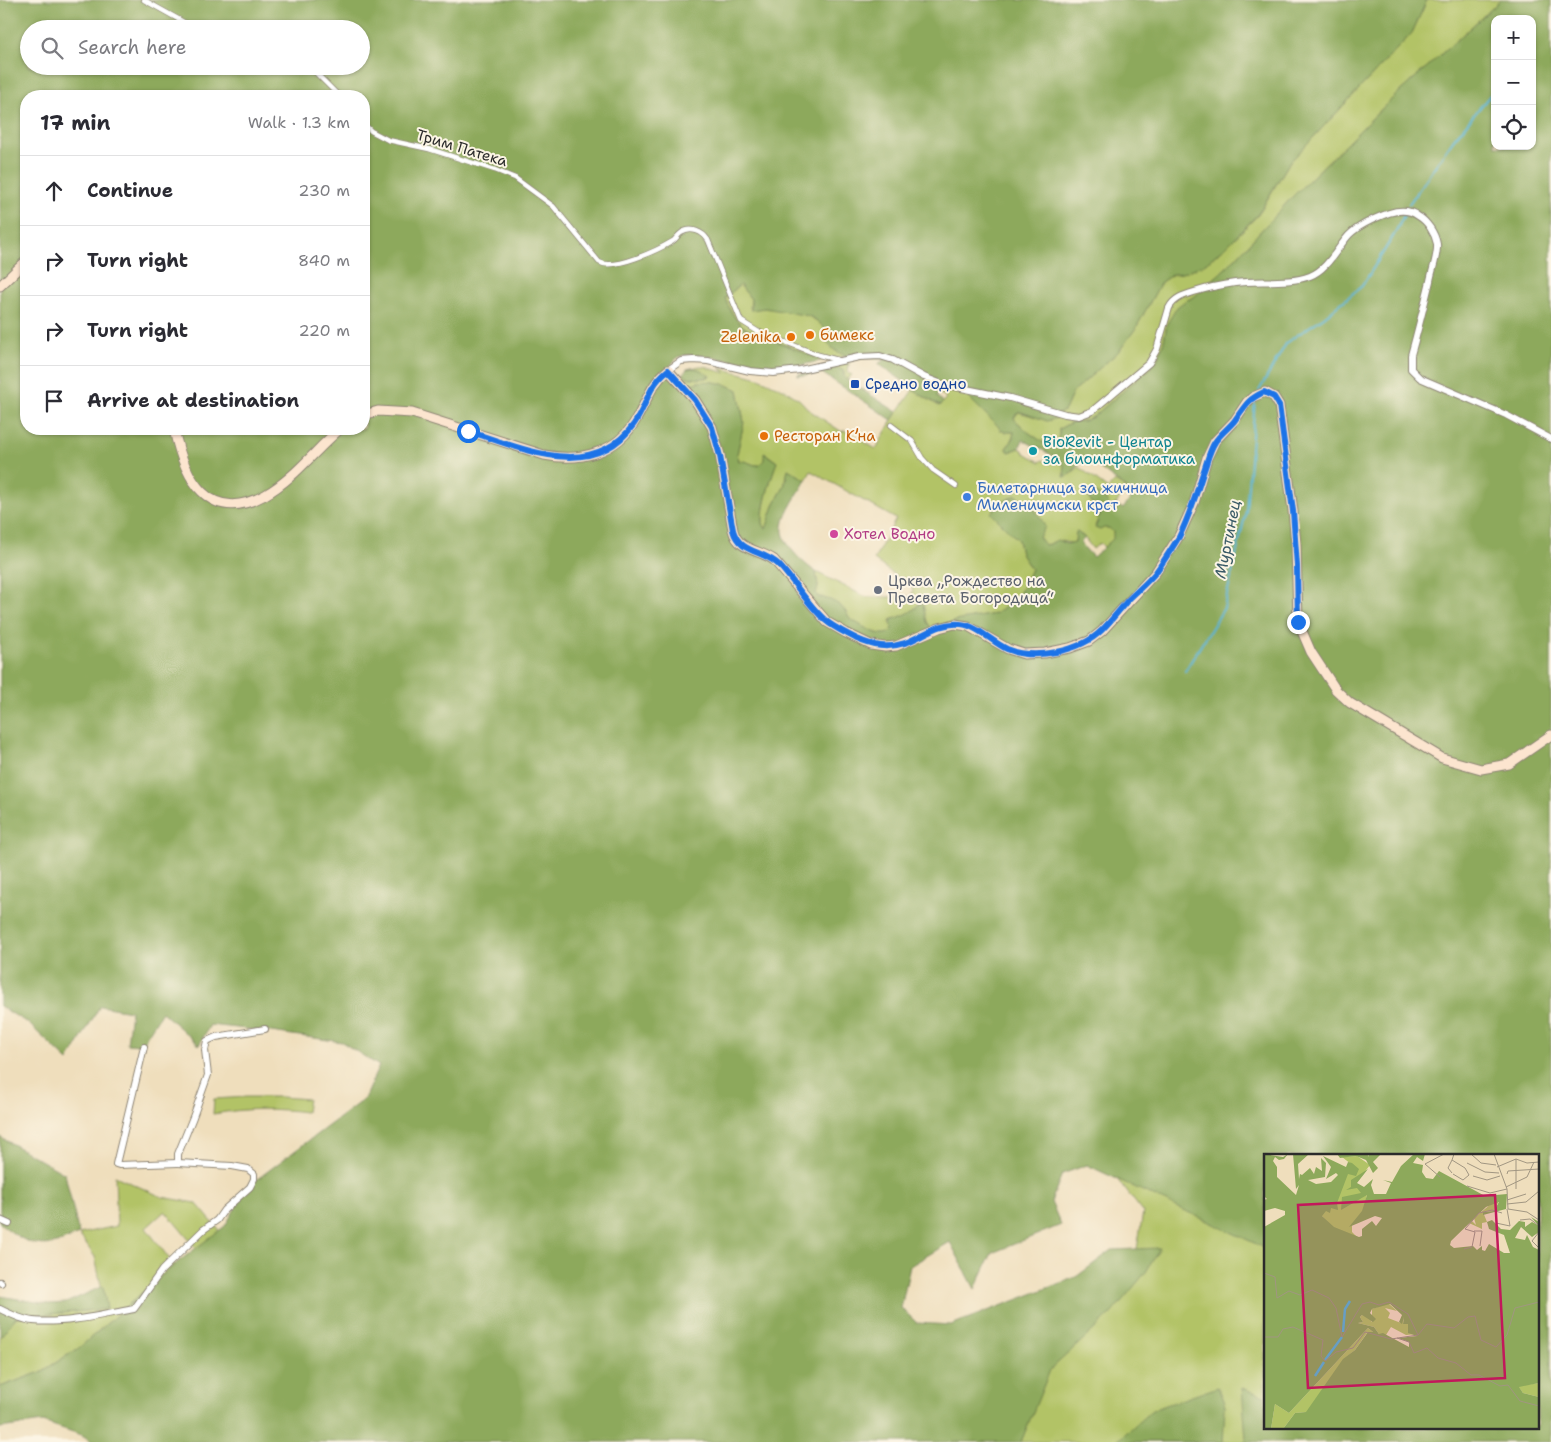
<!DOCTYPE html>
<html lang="en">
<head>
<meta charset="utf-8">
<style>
  :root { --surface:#fff; --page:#f7f7f7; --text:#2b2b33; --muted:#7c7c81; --line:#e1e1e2 }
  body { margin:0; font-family:"Shantell Sans",sans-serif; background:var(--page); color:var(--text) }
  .controls { position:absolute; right:15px; top:15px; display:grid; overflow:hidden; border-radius:10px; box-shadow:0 1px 4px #0004 }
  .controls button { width:45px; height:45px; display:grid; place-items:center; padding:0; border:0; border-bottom:1px solid var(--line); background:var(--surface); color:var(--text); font:25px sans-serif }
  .stop { position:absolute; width:15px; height:15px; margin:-11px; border:4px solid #1a73e8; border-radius:50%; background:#fff }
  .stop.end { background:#1a73e8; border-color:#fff; box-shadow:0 1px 5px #0008 }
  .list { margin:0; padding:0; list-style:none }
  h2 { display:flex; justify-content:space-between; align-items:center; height:65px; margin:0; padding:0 20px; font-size:21px }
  h2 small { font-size:16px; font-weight:400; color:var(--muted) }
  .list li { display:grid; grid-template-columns:32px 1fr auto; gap:15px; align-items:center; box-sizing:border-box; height:70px; padding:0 20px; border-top:1px solid var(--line) }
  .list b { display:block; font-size:19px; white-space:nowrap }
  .list em { font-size:16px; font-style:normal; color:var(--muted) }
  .icon { flex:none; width:28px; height:28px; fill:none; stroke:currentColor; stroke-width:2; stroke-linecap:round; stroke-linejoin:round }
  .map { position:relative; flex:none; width:1551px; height:1442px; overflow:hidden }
  .search { position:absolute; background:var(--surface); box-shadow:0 1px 4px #0004; left:20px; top:20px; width:350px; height:55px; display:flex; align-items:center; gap:12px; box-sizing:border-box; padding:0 18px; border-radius:28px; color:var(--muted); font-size:19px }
  .panel { position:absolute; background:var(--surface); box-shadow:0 1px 4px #0004; left:20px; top:90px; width:350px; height:345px; border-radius:20px }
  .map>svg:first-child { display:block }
  .green { fill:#b2c366; stroke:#6e7748 }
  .forest { fill:#8da95b; stroke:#5c6a43; fill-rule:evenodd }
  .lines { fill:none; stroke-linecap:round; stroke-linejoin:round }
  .stream { stroke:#58b5d6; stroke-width:2 }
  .pedestrian-casing { stroke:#8d8474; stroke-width:6 }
  .minor-casing { stroke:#8d8474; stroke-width:8 }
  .secondary-casing { stroke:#8d8474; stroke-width:11 }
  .pedestrian { stroke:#fff; stroke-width:4.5 }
  .minor { stroke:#fff; stroke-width:6 }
  .secondary { stroke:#fce5cf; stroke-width:9 }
  .route { stroke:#1a73e8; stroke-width:6 }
  .food-dot { fill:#e8710a; stroke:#fcf5e5; stroke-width:2 }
  .transit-dot { fill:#1a4fb4; stroke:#fcf5e5; stroke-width:2 }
  .culture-dot { fill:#0f9aa8; stroke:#fcf5e5; stroke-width:2 }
  .shop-dot { fill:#3f7fe0; stroke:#fcf5e5; stroke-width:2 }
  .hotel-dot { fill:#d1479c; stroke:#fcf5e5; stroke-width:2 }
  .worship-dot { fill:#6b7280; stroke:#fcf5e5; stroke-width:2 }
  .labels { text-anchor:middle; stroke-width:4; stroke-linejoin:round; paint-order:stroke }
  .street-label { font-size:15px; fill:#2b2b2b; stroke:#fcf5e5 }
  .food-label { font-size:15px; fill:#c56008; stroke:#fcf5e5; text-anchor:start }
  .transit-label { font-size:15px; fill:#164399; stroke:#fcf5e5; text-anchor:start }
  .culture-label { font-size:15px; fill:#0d838f; stroke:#fcf5e5; text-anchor:start }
  .shop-label { font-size:15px; fill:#366cbe; stroke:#fcf5e5; text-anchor:start }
  .hotel-label { font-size:15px; fill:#b23c85; stroke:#fcf5e5; text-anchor:start }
  .worship-label { font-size:15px; fill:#5b616d; stroke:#fcf5e5; text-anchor:start }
  .water-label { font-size:16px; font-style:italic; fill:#3b5b67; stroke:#fcf5e5 }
  .inset-river { fill:none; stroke:#58b5d6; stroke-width:2.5 }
  .inset-road { fill:none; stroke:#a19682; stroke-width:1 }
  .view { fill:#c2185b; fill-opacity:0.15; stroke:#c2185b; stroke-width:2.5 }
  .inset-edge { fill:none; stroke:#2b2b2b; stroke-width:2.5 }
</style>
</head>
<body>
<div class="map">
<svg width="1551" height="1442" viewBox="0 0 1551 1442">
  <rect width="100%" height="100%" fill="#fcf5e5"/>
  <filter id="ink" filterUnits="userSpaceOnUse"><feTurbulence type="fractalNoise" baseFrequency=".02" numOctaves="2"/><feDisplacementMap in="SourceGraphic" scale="10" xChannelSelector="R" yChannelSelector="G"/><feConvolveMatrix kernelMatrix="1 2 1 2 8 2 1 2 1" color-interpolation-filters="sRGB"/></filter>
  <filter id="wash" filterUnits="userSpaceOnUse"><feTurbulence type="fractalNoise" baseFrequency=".0096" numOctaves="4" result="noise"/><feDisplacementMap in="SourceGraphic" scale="20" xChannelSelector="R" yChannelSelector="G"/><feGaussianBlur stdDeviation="1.12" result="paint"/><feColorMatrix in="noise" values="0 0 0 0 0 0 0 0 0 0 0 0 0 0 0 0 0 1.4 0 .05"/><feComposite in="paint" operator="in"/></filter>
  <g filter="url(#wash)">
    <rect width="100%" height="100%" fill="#efdebc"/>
    <!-- green -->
    <g class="green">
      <path d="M1427,0H1501L1395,96L1295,194L1230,264L1194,297L1185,301L1167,324L1164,341L1158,358L1149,369L1093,417L1084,421L1072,422L1059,429C1059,438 1058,442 1051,448L1028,432L1015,420L1014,418L1018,412L1037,417L1057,415L1065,410L1073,392L1119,351L1136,328L1161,282L1173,274L1182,273L1203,265L1227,246L1258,215L1289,163L1412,33Z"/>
      <path d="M740,285L751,299L750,308C756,310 760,308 766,308C787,310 813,312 826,330C827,346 831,350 847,356L820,361L817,358L747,329C735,321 730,310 725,298Z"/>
      <polygon points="846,362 849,363 848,373 852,375 847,380 844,376 844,372 835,368 810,372 839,363"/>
      <path d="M700,366L709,367L708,368L726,373L720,368L724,369L759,378L785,390L800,400L809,410L842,432L844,430L876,449L892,420L913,390L939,406L946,398L938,392L943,390L968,394L969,397L1009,432H1014L1012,441L1006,448L1010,452L1019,448L1023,450V452L1040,462L1043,460L1049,463L1053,456L1064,465L1065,471L1063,475L1067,477L1079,467L1108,489L1115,481L1127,489L1116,504L1111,509L1105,499L1091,492L1088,494L1090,501L1101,512L1095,526L1109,528L1113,531L1114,539L1104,547L1100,543L1093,549L1083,536L1076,532L1075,542C1068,544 1065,541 1058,541C1053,541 1050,544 1045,545L1039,537C1046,523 1039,514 1030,504L991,513L1018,540L1021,554L1031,569L1018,597L995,614L955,621L932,629L927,622L921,601C914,612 904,617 892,619L890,621C892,625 894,629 890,633C883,640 856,623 848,618L846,612L822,597H818L816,593L818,587L816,572L866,597H907L911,596L913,590L911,587L874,560L896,519L811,471L806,480L788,469L784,487L775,503L766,530C765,528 764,525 763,523C761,510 772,474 777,462L765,453L764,460L759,465C751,466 749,460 740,462L737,454L744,422L738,390C725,383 701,377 688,386L674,381L684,373V374L689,378H707L710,376L693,368L687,369Z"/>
      <path d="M247,1097H281L308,1099L306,1112C272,1108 248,1108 213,1114L214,1099Z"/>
      <polygon points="1105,1164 1265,1236 1265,1421 1253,1442 1021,1442 1036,1380 1135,1261 1143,1212"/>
      <polygon points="115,1176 162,1197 196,1203 220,1231 196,1248 165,1211 146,1228 174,1265 79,1348 41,1372 0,1387 0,1337 16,1317 106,1309 95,1257 79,1234 117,1226"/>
    </g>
    <!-- forest -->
    <g class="forest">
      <path d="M0,0H1427L1412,33L1289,163L1258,214L1227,246L1203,265L1182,273L1173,274L1161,282L1136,328L1119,351L1073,392L1065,410L1057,415V418L1047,421L1021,412H1018L1014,418L1015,420L1028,432L1051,448C1057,442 1060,438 1059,429L1072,422L1084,421L1093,417L1149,369L1158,358L1164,341L1167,324L1177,307L1185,301L1194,297L1230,264L1295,194L1395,96L1501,0H1551V1442H1245L1246,1439L1242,1388L1265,1396V1428H1537V1156H1265V1248L1087,1165L1062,1174L1051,1202L1061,1225L992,1253L975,1289L950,1242L910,1266L901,1308L917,1323L951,1325L1076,1277L1112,1250L1160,1248L1146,1272L1110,1315L1050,1370L1021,1442H93L82,1435L43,1422L0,1428V1387L41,1372L79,1348L174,1265L225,1226L248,1186L364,1099L379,1066L342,1042L264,1031L210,1025L199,1045L162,1012L141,1045L127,1044L131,1011L100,1006L68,1061L29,1024L0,1006ZM1495,19H1532V146H1495ZM29,29H361V66H29ZM26,96H364V429H26ZM740,285L751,299V310L765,308L809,316L816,320L826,330L827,342C839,360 863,358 882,359L885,360L879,363L880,365L913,388V390L940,406L943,402L936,396L943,390L968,394L971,400L1001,429L1000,430L1005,432H1014L1012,441L1006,448L1009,452L1019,448L1023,440C1032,445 1059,457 1063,464C1066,468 1064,473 1064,477H1067L1086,458L1134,494L1123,509L1116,504L1111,508L1105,499L1095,492L1088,494L1090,501L1101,512L1100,516L1097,518L1098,521L1095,528L1100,530L1104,528H1109L1113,532V539L1093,557L1080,543L1085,538L1077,532H1076L1075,542L1067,544L1057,540L1050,544L1045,545L1039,537L1045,527C1039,512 1029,504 1016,495L1000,503L991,513L1018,540L1021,554L1031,569L1018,597L995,614L955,621L932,629L927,622L922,601C913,613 904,615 891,620L892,630C883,642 859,624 849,618C844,605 832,599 818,597L816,593L818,587L816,572C804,564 780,543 783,526C785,511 799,493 806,480L788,469L784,487L775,503L766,529C765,527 763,525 763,522C761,509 772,474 777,462L764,453V460L759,465C751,466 749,460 739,461L737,454L744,422L738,390C725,383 701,377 688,386L668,370C671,365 675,358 681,356C695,351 747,365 766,367C783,369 802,365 820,361L817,358L747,329C735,321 730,311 725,298Z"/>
      <path d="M693,368L699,369L710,376C703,380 692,379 685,376L684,373L687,369Z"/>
      <polygon points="835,368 843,370 844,376 847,380 897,412 892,420 822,373 797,376 799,374"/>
      <path d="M0,1137L65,1174L79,1234C71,1237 62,1242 53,1244C31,1248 16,1236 0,1223Z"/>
      <polygon points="103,1286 107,1309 16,1317 0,1337 0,1296 49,1304 66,1303"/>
      <polygon points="1218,1387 1225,1406 1223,1442 1116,1442 1152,1410"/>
    </g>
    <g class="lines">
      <!-- stream -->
      <g class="stream">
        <polyline points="1409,204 1453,140 1492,93"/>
        <polyline points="1259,391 1287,342 1324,317 1362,286 1394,235 1405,213"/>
        <polyline points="1185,671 1224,608 1246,511 1255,400"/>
      </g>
    </g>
  </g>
  <g filter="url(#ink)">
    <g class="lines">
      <defs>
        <g id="pedestrian">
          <polyline points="144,0 196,29"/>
          <polyline points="309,66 339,96"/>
          <path d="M364,124L371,131L388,140L429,149L495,170L515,178L553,206L599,262C614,271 658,250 673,241C676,239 678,235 681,233C691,226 703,232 708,240L741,321L757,331L819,355L838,360"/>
          <polyline points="891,425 912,441 922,458 933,470 956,486"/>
        </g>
        <g id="minor">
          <path d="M668,370L681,361L693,360L708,361L750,371L773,373L800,370L859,357L880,356L893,360L924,377L942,384L1010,398L1065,414L1079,416L1092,411L1149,363L1157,349L1169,308C1174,298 1184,295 1194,292C1207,288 1221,285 1235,283C1258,280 1289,284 1310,276C1328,269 1337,248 1349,235C1360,224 1375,218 1389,213C1399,210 1409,209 1418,216C1427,221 1435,233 1437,244C1438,255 1432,270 1430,281C1424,306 1418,330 1411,355V369L1420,378L1506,415L1551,439"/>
          <polyline points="144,1047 116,1164 119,1165 178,1163"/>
          <polyline points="0,1220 9,1224"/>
          <polyline points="0,1282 1,1283"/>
          <path d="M0,1309C10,1314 22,1320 33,1321C65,1324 102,1315 134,1309L162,1270L203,1230L217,1220L224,1210L250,1187L254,1179V1174L248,1169L232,1166L178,1163V1154L193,1117L208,1075L205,1050L207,1041L216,1037L265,1029"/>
        </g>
        <g id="secondary">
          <polyline points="0,286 26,261"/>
          <path d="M364,415L378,411L412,413L544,455C581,462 618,453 637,418C648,399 650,385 668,370L695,400L712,427L720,455L733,530C738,551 759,549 774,560L827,622L846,633L871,645L885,647L896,646L939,628L955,624L968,626L1008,649L1024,654L1045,653L1070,648L1089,641L1102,631L1156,572L1179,536L1194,503L1207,458L1215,441L1235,420L1247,402L1253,397L1265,392L1274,397L1279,405L1293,511L1296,544L1298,622L1311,652L1336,690L1350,703L1442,758L1481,769L1509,764L1551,735"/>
          <path d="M174,429C184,477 208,526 265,495C294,479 315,450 340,429"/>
        </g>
      </defs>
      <!-- pedestrian casing -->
      <use href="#pedestrian" class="pedestrian-casing"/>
      <!-- minor casing -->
      <use href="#minor" class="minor-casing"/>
      <!-- secondary casing -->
      <use href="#secondary" class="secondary-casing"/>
      <!-- pedestrian -->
      <use href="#pedestrian" class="pedestrian"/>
      <!-- minor -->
      <use href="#minor" class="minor"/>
      <!-- secondary -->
      <use href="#secondary" class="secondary"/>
    </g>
  </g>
  <g class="lines" filter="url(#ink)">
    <!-- route -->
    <path class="route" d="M468,431C522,448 592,483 634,424C648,404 646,388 668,370L695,400L712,427L720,456L733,530C739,553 763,550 779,565C795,582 807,604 825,620C834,628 846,633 857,639C873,646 887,649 905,643C922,637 941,621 961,624C978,626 992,642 1007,649C1035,661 1081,651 1102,630C1111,621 1119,611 1127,601C1137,591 1148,582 1156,572C1164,561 1172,548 1179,537C1189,517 1196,495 1203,473C1207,463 1209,451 1215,442C1220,434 1230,427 1235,420C1246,405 1247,400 1264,392L1274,397L1279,405L1293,511L1297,566L1298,622"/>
  </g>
  <!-- markers -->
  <g class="food-dot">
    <circle cx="810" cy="335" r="5"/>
    <circle cx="791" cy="337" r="5"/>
    <circle cx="764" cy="436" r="5"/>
  </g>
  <rect class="transit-dot" x="850" y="379" width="10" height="10" rx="2.5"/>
  <circle class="culture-dot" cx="1033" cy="451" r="5"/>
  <circle class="shop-dot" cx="967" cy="497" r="5"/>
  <circle class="hotel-dot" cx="834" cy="534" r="5"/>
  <circle class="worship-dot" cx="878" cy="590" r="5"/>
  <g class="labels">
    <!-- street labels -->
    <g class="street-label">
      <text transform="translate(462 148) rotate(17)" y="5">Трим Патека</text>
    </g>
    <!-- food labels -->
    <g class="food-label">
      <text x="820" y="340">бимекс</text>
      <text x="781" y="342" text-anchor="end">Zelenika</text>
      <text x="774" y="441">Ресторан К’на</text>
    </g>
    <!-- transit labels -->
    <g class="transit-label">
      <text x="865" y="389">Средно водно</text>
    </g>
    <!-- culture labels -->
    <g class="culture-label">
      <text x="1043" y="447">BioRevit - Центар<tspan x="1043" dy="17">за биоинформатика</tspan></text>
    </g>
    <!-- shop labels -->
    <g class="shop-label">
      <text x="977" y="493">Билетарница за жичница<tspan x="977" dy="17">Милениумски крст</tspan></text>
    </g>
    <!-- hotel labels -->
    <g class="hotel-label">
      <text x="844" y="539">Хотел Водно</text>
    </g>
    <!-- worship labels -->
    <g class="worship-label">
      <text x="888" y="586">Црква „Рождество на<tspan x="888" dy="17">Пресвета Богородица“</tspan></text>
    </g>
    <!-- water labels -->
    <g class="water-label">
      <text transform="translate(1227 539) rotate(-79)" y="6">Муртинец</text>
    </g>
  </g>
  <!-- overview -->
  <g transform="translate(1264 1154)">
    <rect width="275" height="275" fill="#efdebc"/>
    <path d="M93,2L106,11L96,24L89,26L103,40L100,56L88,71V78L93,83L69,74L57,61L87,10L78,3ZM235,47L230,57L219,58L223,68L218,69V75L205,69L208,67L212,71L210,64L227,50ZM124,149L133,157L121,154L126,159L124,164L137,169L140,162L139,170H144L145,179L153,180L142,181L127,173L122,181L115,180L110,173L94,169L99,168L96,163L98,161L104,162L108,168V155ZM104,174L109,178L103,179L91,196L80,205L43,258L31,259L19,275H7L11,250L25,259ZM275,229V243L259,239L254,232Z" fill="#b2c366"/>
    <path d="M0,0L19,3L24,0L20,5L15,6L11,3L9,7L13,13V23L32,41L35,31L32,35L29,0H45L34,10L35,25L36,20L38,21L46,14L50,20L52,13L58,17L57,4L62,9L61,23L44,26L52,30L67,28L74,21L72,19L62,25L67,13L59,2L82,13L84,8L88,9L95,15L92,22L84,20L73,49L74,56L67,54L66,59L62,57L58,62L70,73L95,83L98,82V75L108,67L112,72L118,64L111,62L85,73L98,57L103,41L77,56L78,43L97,39L93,34L82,36L87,33V26L104,15L93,29L100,33L109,25L107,31L110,40H122L127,29L119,26L128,28L137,12L150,0H161L159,7L153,3L149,9L159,11L158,18L162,24L169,25L175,17L221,42L243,40L242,55L219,61V58L230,57L235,48L222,53L187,87L186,91L190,94L209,92L213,96L218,92V96L221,97L225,90L240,99H246L240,81L225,75L223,68L228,66L237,75L246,76L255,67L261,68V73L268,68L274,71L267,63L275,68V78L268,83L257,73L251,84L261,86L263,81L269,93L275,96V229L255,233L259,239L275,243V275H19L31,259L42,258L79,205L91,196L104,178H109L104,174L25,259L11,250L7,275H0V73L21,61V57L11,54L0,57V46L3,45L0,42ZM126,150L138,161L135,168L138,170L140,163L139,170H144V179L153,182L134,184L145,188V193L119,179L115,180L110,173L94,169L99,168L96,163L98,161L109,168L112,165L106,159L108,155ZM73,0H103L105,3L104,0H117L109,8L114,14L109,19L102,6L92,2L76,4Z" fill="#8da95b" fill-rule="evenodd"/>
    <path class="inset-river" d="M79,178L81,155L86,147M61,206L78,183M51,222L60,208"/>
    <path class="inset-road" d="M207,0L217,9L232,11M230,0L243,35L244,55L263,58L275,66M252,5V35M203,9L221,18L235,19M233,13L252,5L263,9L275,8M188,19L184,14L188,6M189,20L199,26L205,21L201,14L188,6L190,0M243,20L244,17L275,15M209,22L223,26L236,22M176,23L161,10L180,0M203,32L226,39L243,35M242,33L263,23L270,8M243,46L262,40M243,50L262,48L275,37M256,66L266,65L274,71M232,69L246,72L243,55M210,77H218L216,92M275,78L268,87L275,94M200,95L208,93L211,78L201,75L215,59L228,56L238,59M0,119L11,123L13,144L25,137L36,141L48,136L65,144L72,154L78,183L98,150L106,148L115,151L125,148L144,160L154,181L163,170L190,174L204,163L211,162L217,186L232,193L243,181L251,154L275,148M0,183H14L19,175L29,173L59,186L57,202L61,207L72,198L89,194L101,178L127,185L154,181M133,184L145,188L150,199L163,194L174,204L192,209L207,221H215L236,232L244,231L256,247L275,252"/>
    <path class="view" d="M231,41L241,224L44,234L34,51Z"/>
    <rect width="275" height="275" class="inset-edge"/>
  </g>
</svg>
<div class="controls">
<button>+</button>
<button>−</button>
<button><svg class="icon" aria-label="locate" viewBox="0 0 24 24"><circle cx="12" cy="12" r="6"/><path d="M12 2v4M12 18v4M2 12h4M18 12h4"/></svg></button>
</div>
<div class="stop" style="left:468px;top:431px"></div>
<div class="stop end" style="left:1298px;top:622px"></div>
<div class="search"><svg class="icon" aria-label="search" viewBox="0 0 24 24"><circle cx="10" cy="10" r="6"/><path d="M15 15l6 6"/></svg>Search here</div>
<section class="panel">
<h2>17 min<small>Walk · 1.3 km</small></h2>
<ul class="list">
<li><svg class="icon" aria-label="ahead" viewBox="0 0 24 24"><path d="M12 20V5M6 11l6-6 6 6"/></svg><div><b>Continue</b></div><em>230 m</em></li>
<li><svg class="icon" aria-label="right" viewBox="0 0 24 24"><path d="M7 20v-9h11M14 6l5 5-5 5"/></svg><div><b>Turn right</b></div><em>840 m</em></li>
<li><svg class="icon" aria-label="right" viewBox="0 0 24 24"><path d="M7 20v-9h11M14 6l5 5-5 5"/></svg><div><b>Turn right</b></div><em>220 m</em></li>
<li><svg class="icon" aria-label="arrive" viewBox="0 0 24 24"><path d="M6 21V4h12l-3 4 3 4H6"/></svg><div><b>Arrive at destination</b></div></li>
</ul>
</section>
</div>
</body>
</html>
